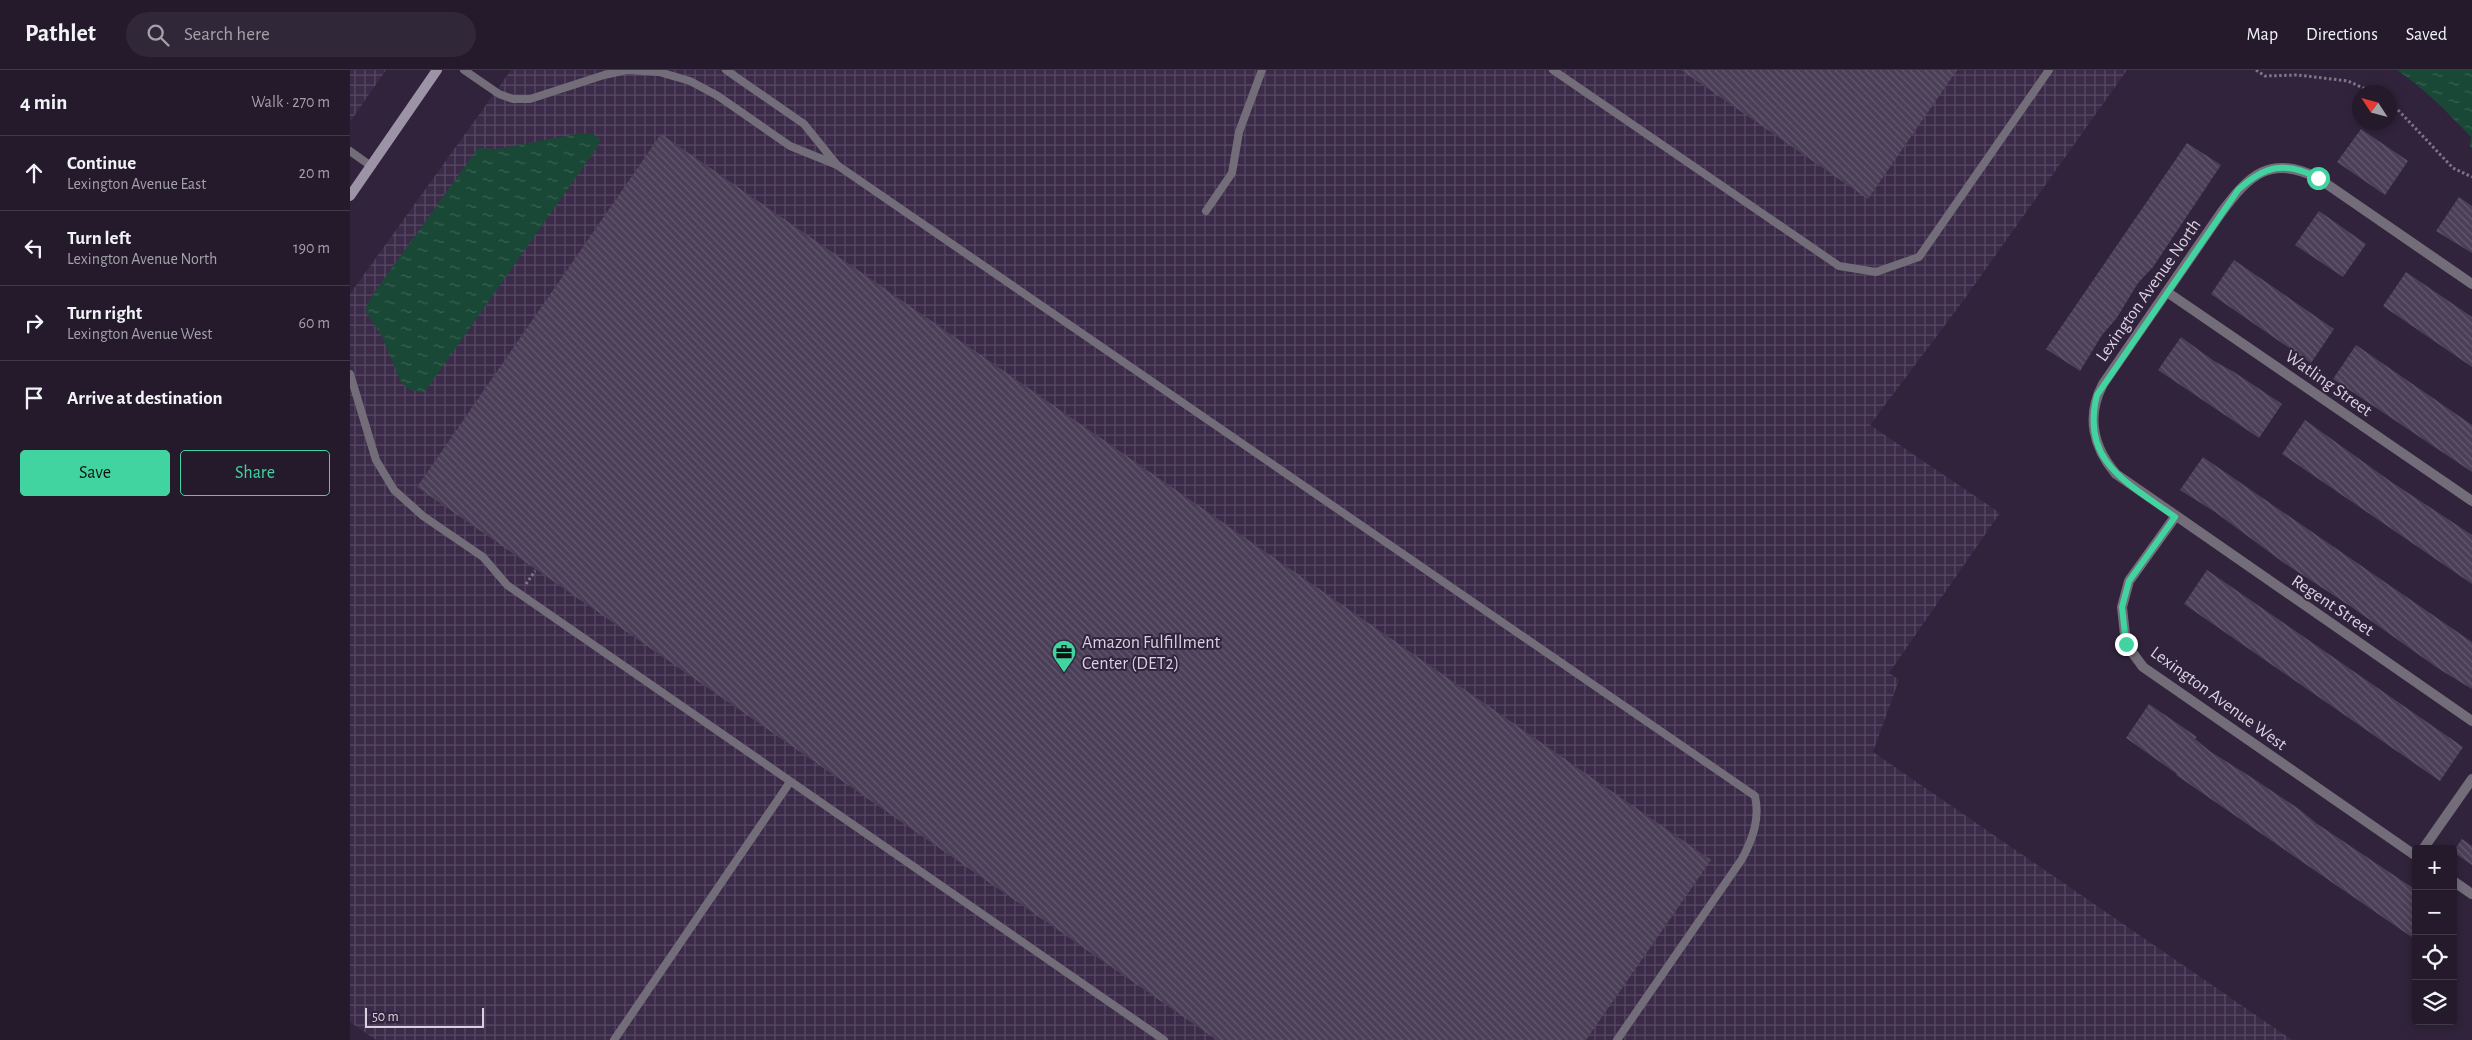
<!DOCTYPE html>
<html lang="en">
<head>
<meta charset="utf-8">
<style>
  :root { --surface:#241a2c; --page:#302738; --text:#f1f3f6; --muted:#a3a1a9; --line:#413848; --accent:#42d4a0 }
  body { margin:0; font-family:"Alegreya Sans",sans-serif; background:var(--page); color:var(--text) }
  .controls { position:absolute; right:15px; bottom:15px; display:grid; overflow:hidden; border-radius:5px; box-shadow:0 2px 8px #0003 }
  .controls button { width:45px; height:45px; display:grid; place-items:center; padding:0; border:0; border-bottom:1px solid var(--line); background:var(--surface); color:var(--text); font:25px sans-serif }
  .compass { position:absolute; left:2002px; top:15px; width:45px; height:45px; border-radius:50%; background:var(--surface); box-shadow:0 2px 8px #0003; rotate:306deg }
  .scale { position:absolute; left:15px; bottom:12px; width:119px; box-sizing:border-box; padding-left:5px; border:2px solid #d9d1e1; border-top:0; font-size:14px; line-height:18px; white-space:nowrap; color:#d9d1e1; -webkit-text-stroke:4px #30233b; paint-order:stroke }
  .stop { position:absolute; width:15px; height:15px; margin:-11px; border:4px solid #42d4a0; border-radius:50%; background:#fff }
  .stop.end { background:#42d4a0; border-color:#fff; box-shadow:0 1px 5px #0008 }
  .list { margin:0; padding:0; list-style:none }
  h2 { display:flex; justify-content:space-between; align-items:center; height:65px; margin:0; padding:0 20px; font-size:21px }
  h2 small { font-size:16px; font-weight:400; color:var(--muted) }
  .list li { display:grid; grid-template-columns:32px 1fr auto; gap:15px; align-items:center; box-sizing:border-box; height:75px; padding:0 20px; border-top:1px solid var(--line) }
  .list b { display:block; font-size:19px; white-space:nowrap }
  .list p { margin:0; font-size:16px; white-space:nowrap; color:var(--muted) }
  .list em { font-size:16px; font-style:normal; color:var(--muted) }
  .actions { display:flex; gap:10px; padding:15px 20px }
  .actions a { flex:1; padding:11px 0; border:1px solid var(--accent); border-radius:5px; text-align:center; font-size:18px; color:var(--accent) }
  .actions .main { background:var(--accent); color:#111 }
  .icon { flex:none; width:28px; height:28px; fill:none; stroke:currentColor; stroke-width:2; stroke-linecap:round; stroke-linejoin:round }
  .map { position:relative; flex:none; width:2122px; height:970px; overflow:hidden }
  header { display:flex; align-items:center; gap:30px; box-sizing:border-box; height:70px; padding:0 25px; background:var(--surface); border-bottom:1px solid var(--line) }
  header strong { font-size:24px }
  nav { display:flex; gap:28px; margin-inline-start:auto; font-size:18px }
  .search { width:350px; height:45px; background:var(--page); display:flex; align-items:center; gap:12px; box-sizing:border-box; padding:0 18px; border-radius:28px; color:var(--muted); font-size:19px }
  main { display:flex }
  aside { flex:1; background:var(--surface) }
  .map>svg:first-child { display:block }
  .industrial { fill:url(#industrial-grid) }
  .water { fill:url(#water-ripples) }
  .building { fill:url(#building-back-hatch) }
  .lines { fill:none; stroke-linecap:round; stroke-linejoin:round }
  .path { stroke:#7f7488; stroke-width:3; stroke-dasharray:2.5 2.5; stroke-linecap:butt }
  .lane { stroke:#736d79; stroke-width:8 }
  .street { stroke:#736d79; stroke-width:10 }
  .secondary { stroke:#9d93a7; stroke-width:10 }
  .route { stroke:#42d4a0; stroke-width:6 }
  .labels { text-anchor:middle; stroke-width:4; stroke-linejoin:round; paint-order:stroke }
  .street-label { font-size:18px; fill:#d9d1e1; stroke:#30233b }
  .poi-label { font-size:18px; fill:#d9d1e1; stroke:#30233b; text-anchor:start }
</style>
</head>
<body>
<header>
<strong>Pathlet</strong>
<div class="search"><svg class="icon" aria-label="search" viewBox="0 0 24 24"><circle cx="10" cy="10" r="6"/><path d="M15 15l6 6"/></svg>Search here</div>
<nav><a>Map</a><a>Directions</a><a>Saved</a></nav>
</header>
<main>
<aside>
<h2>4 min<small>Walk · 270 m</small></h2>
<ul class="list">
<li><svg class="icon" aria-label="ahead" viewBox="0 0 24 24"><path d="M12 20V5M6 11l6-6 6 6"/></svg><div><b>Continue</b><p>Lexington Avenue East</p></div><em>20 m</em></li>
<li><svg class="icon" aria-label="left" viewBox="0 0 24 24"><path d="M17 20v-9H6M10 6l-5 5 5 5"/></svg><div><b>Turn left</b><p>Lexington Avenue North</p></div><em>190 m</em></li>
<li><svg class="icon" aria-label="right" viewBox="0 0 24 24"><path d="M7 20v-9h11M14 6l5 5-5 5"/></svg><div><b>Turn right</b><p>Lexington Avenue West</p></div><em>60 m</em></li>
<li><svg class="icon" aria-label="arrive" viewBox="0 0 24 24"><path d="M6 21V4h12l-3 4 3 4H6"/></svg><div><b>Arrive at destination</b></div></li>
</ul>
<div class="actions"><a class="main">Save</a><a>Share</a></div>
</aside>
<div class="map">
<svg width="2122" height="970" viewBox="0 0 2122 970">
  <defs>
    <pattern id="industrial-grid" width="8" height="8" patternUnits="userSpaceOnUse" patternTransform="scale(1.25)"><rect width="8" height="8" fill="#3b2b49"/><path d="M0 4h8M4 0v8" fill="none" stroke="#574963"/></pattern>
    <pattern id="water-ripples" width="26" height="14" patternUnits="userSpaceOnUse" patternTransform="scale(1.25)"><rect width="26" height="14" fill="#1a4836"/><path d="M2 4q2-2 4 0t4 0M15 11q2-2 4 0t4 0" fill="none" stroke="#3b6153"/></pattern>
    <pattern id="building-back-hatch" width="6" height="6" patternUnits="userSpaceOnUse" patternTransform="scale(1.25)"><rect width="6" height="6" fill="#4b3e57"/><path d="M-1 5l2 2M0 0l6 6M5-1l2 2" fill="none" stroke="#64596f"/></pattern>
  </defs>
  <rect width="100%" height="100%" fill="#30233b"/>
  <!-- industrial -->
  <g class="industrial">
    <polygon points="0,0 36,0 0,52"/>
    <polygon points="161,0 1777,0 1613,231 1520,355 1650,443 1539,603 1549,610 1523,682 1942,970 26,970 0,952 0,224"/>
  </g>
  <!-- water -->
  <g class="water">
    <path d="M2047,0H2122V79L2120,76L2121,67C2097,42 2075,19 2047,0Z"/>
    <polygon points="231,63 243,64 250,69 248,76 74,323 58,319 51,312 32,267 15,240 23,224 128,78 147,79"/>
  </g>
  <!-- building -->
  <g class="building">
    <polygon points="1331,0 1607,0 1518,129"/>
    <polygon points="2011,59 2058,91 2035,125 1987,92"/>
    <polygon points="311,64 1361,790 1236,970 867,970 67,417"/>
    <polygon points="1837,73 1871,95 1803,197 1788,213 1766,249 1752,265 1730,301 1696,279"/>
    <polygon points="2109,127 2122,136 2122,183 2086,161"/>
    <polygon points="1969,141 2016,174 1993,207 1945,175"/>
    <polygon points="1884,190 1984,259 1961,293 1861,224"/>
    <polygon points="2056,202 2122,247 2122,297 2033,236"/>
    <polygon points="1831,267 1864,291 1884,302 1932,334 1909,368 1808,300"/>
    <polygon points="2006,275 2122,355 2122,402 1983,309"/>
    <polygon points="1955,350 2040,411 2122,465 2122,514 1932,384"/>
    <polygon points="1853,387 2122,572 2122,619 2089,599 2000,536 1934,493 1865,442 1830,420"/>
    <polygon points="1857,500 2113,677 2090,711 1834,534"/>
    <polygon points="1799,634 1847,667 1845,669 1861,682 1901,707 1949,739 1966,753 2066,820 2066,870 1826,705 1827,704 1776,668"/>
    <polygon points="2112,769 2122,776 2122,795 2103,782"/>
  </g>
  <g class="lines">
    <!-- path -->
    <g class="path">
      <polyline points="1906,0 1915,6 1948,5 1998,11 2022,22"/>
      <polyline points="2040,34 2049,41 2103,98 2122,107"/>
      <polyline points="176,514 185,501"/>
    </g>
    <!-- lane -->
    <g class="lane">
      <polyline points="114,0 149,24 163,29 180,29 254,5 277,0 309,2 340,11 368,26 440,76 487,95 454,54 376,0"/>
      <polyline points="1203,0 1489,196 1526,202 1569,187 1699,0"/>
      <polyline points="0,81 21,96"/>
      <path d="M487,95L1405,726C1410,749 1403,768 1392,789L1267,970"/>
      <polyline points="856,141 882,103 889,62 912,0"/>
      <polyline points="0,304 26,390 44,420 73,446 133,487 157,515 814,970"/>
      <polyline points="264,970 440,712"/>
    </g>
    <!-- street -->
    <g class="street">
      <path d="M2122,214L1968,108C1920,84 1899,105 1871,143L1753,314C1736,346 1743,377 1766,404L2122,651"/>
      <polyline points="1817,222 2122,431"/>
      <polyline points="1825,447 1779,511 1772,537 1776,574 1793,597 2066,786"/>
      <polyline points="2073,779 2122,709"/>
      <polyline points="2103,811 2122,824"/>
    </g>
    <!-- secondary -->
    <polyline class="secondary" points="0,126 87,0"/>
  </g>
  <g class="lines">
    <!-- route -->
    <path class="route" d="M1776,574L1772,537L1779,511L1825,447C1778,413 1730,392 1747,325L1888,120C1915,95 1935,91 1968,108"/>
  </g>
  <!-- icons -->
  <defs>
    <symbol id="office-pin" viewBox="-11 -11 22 30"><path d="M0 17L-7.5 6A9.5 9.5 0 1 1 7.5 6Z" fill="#42d4a0" stroke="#30233b"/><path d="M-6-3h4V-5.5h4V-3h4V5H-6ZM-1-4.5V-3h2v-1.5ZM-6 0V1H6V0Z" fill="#111"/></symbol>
  </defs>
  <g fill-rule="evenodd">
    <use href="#office-pin" x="700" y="568" width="28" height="38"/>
  </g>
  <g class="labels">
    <!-- street labels -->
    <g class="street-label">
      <text transform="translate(1798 220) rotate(-55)" y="6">Lexington Avenue North</text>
      <text transform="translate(1979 313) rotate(35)" y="6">Watling Street</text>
      <text transform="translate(1983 535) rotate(34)" y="6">Regent Street</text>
      <text transform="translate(1869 628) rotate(36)" y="6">Lexington Avenue West</text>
    </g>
    <!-- poi labels -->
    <g class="poi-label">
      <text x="732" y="578">Amazon Fulfillment<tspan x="732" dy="21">Center (DET2)</tspan></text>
    </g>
  </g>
</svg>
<div class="controls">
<button>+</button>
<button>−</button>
<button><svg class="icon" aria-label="locate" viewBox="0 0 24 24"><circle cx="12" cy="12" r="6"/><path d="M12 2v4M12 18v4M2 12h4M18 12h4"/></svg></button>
<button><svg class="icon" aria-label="layers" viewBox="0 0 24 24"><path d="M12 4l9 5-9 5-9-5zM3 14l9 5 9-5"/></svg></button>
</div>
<svg class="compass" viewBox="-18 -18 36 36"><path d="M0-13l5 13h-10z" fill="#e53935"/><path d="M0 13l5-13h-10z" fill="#a3a1a9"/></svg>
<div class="scale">50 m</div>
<div class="stop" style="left:1968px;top:108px"></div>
<div class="stop end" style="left:1776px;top:574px"></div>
</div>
</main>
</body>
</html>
